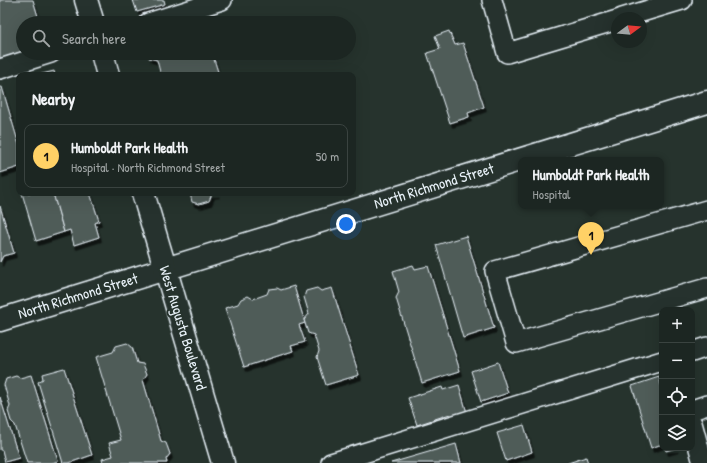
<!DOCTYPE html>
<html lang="en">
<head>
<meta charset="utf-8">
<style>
  :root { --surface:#1c2622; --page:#29322f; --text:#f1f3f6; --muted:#a0a5a5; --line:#3a4340; --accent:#ffd166 }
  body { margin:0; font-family:"Patrick Hand",sans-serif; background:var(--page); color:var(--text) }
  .controls { position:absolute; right:12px; bottom:12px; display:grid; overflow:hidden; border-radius:8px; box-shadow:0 4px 16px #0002 }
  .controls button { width:36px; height:36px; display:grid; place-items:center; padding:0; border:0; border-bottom:1px solid var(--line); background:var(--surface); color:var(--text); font:20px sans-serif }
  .compass { position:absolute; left:611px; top:12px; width:36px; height:36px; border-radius:50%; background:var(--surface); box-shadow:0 4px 16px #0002; rotate:74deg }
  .you { position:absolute; left:346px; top:224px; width:14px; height:14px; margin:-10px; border:3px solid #fff; border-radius:50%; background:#1a73e8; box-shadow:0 0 0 6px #1a73e833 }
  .badge { display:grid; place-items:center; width:26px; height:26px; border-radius:50%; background:var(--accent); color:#111; font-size:13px; font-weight:700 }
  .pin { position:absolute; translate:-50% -33px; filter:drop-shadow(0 1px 2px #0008) }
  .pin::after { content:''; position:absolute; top:21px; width:14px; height:12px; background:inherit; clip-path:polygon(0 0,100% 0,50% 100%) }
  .popup { position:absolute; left:518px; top:157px; width:146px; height:52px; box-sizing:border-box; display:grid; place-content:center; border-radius:8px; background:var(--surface); filter:drop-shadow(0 1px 3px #0005); font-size:13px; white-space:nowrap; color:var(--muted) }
  .popup b { font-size:15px; color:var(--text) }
  .popup::after { content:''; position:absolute; left:50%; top:100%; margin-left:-8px; border:8px solid transparent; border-top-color:var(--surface) }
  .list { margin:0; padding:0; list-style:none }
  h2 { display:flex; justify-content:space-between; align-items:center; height:52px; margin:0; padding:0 16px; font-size:17px }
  h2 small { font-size:13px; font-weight:400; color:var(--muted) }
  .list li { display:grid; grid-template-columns:26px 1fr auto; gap:12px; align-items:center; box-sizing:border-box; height:64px; margin:0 8px 8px; padding:0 8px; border:1px solid var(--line); border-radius:8px }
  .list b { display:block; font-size:15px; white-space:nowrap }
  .list p { margin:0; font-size:13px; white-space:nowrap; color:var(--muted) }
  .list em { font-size:13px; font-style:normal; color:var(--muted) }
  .icon { flex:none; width:22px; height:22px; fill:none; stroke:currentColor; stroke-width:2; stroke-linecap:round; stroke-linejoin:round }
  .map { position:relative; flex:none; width:707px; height:463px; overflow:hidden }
  .search { position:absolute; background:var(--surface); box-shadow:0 4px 16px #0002; left:16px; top:16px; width:340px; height:44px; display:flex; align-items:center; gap:10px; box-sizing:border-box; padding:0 14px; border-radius:22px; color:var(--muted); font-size:15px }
  .panel { position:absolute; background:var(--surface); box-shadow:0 4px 16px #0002; left:16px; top:72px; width:340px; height:124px; border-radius:8px }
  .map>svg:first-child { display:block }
  .building { fill:#505c59; stroke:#e8f1f8; filter:url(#shadow) }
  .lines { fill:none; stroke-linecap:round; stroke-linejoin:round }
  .service-casing { stroke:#e8f1f8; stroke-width:22 }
  .minor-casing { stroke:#e8f1f8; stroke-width:25 }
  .tertiary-casing { stroke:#e8f1f8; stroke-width:25 }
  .service { stroke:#26332d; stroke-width:19 }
  .minor { stroke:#26332d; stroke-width:22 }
  .tertiary { stroke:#26332d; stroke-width:22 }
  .labels { text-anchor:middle; stroke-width:4; stroke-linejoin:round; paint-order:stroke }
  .street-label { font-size:15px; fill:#e8f1f8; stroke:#26332d }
</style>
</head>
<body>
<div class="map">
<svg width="707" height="463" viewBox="0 0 707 463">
  <defs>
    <filter id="shadow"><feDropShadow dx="2.5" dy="4.5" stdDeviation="0" flood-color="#0009"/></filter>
  </defs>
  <rect width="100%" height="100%" fill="#26332d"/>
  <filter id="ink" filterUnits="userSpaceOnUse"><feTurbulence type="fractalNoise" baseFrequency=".025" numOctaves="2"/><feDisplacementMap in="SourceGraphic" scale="8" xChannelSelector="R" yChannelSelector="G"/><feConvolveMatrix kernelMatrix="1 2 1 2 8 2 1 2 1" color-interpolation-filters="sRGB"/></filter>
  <g filter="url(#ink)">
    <!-- building -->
    <g class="building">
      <polygon points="0,0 33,0 40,23 23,23 23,51 0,59"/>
      <polygon points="133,0 164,0 165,4 137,12"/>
      <polygon points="200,15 203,23 175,23"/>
      <polygon points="449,31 455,45 463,43 484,107 468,113 469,117 450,123 427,53 440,49 435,36"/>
      <polygon points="148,53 212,53 219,75 157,75 160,72 157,60 149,58"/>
      <polygon points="54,71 55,75 38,75"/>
      <polygon points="0,87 2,87 19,145 19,167 0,173"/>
      <polygon points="22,193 53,193 64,232 36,241"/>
      <polygon points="53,193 90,193 99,221 95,223 99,237 74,245 70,230 64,232"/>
      <polygon points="190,193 217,193 212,194 209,201 199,204 192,202"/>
      <polygon points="0,206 14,253 3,256 0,262"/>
      <polygon points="466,236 494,328 463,338 436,245"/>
      <polygon points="413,265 415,269 428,266 460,371 422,383 396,298 399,292 393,271"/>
      <polygon points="294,286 305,323 299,325 305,342 291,346 293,351 244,367 225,308 238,304 241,299 248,296 253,299 267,294 269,289 277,288 281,290"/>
      <polygon points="317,288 321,291 332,288 359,375 326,385 317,357 319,351 314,335 308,333 304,320 309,314 304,297 306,291"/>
      <polygon points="127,343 132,347 137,363 143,364 147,374 143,380 161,441 166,443 170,454 166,459 167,463 103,463 102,459 113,456 109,443 121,440 96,357 113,352 116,346"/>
      <polygon points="498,362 508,393 481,402 471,371"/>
      <polygon points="64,368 92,455 69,463 63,463 38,382 43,379 42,374"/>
      <polygon points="31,375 58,461 52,463 27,463 15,425 11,421 8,411 10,406 4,385 6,379 16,376 20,378"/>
      <polygon points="659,377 662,388 662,444 651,448 632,386"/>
      <polygon points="459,385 467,413 451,417 450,414 417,425 408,398 442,387 443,390"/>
      <polygon points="0,397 19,458 5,462 2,450 0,450"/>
      <polygon points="524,425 532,452 506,461 497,433"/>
      <polygon points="456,444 461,463 391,463"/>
      <polygon points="665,448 676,448 666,451"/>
      <polygon points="586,457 588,463 568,463"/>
    </g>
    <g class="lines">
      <defs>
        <g id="service">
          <polyline points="492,0 507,53 617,20"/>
          <polyline points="622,18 682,0"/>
          <polyline points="148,23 222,0"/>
          <polyline points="0,69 51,53"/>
          <polyline points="707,210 495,271 516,343 707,288"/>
          <polyline points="692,352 707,347"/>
          <polyline points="692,410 707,405"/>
          <polyline points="692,423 703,463"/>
          <polyline points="331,463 662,361"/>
        </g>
        <polyline id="minor" points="0,320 707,102"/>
        <g id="tertiary">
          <polyline points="86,0 93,23"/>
          <polyline points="102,53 108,75"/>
          <polyline points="143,193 223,463"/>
        </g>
      </defs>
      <!-- service casing -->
      <use href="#service" class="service-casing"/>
      <!-- minor casing -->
      <use href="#minor" class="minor-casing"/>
      <!-- tertiary casing -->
      <use href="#tertiary" class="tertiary-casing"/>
      <!-- service -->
      <use href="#service" class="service"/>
      <!-- minor -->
      <use href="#minor" class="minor"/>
      <!-- tertiary -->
      <use href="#tertiary" class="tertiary"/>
    </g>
  </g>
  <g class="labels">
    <!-- street labels -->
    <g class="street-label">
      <text transform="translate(434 186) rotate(-17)" y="5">North Richmond Street</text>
      <text transform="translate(78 296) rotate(-17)" y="5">North Richmond Street</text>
      <text transform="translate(183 328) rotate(73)" y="5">West Augusta Boulevard</text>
    </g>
  </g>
</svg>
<div class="controls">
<button>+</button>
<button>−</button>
<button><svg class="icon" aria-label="locate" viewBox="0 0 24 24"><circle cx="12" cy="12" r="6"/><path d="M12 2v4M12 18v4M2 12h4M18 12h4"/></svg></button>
<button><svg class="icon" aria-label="layers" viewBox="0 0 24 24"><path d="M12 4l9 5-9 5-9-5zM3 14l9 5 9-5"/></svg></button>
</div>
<svg class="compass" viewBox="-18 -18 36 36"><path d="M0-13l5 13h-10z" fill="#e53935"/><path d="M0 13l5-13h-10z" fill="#a0a5a5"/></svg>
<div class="you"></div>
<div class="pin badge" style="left:591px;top:255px">1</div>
<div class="popup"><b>Humboldt Park Health</b>Hospital</div>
<div class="search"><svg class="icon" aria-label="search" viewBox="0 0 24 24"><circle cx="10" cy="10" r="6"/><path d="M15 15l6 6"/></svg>Search here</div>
<section class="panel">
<h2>Nearby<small></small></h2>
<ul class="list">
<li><span class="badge">1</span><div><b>Humboldt Park Health</b><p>Hospital · North Richmond Street</p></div><em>50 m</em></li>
</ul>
</section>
</div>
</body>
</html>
